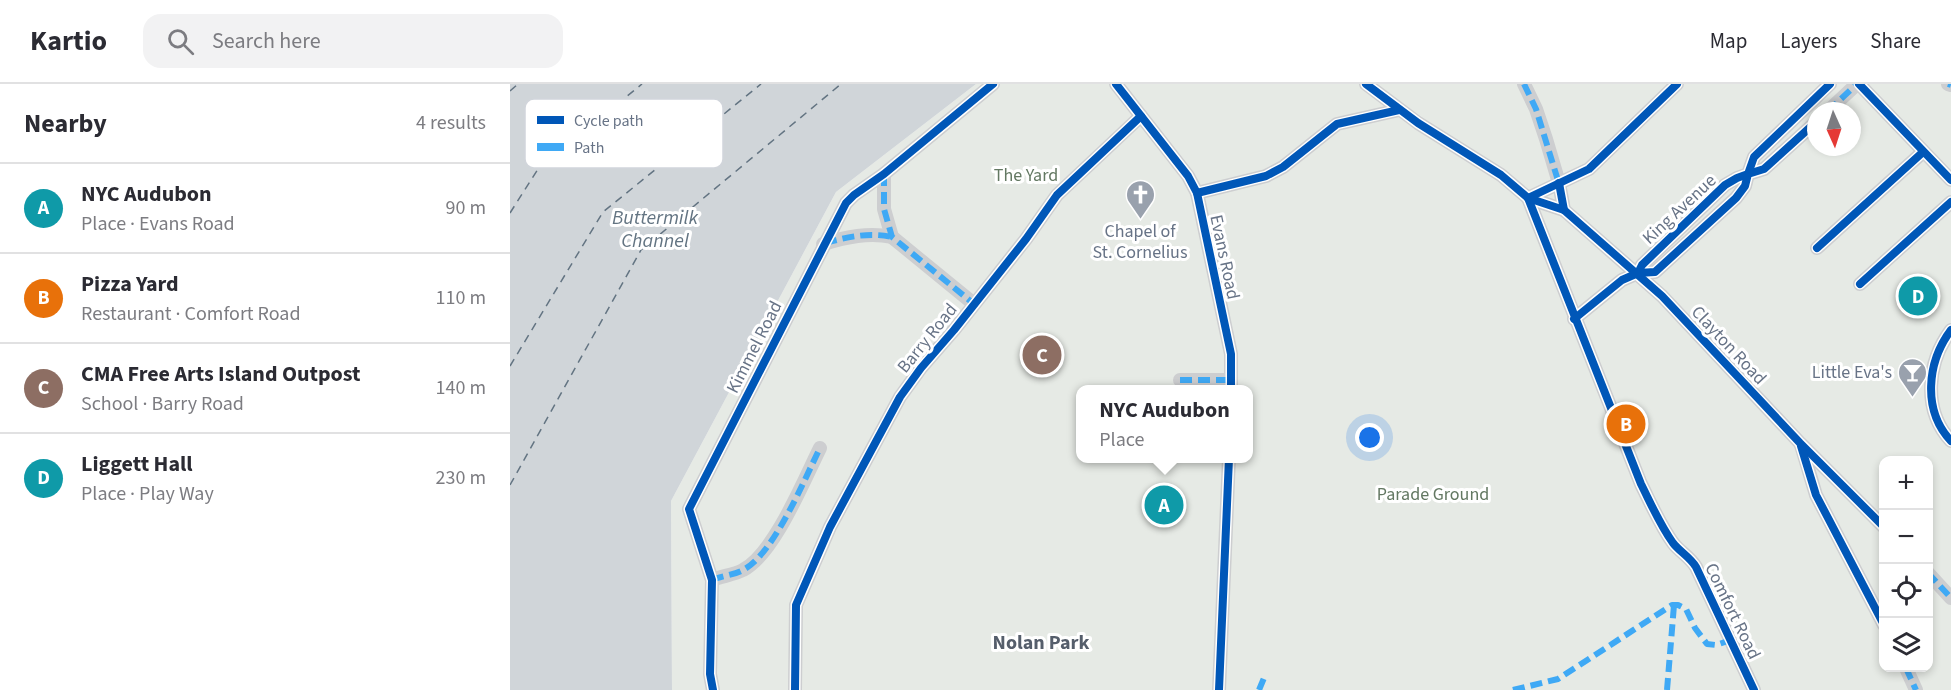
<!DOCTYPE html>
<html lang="en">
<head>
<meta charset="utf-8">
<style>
  :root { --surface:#fff; --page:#f2f2f3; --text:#2b2b33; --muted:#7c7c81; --line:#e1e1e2; --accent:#b45309 }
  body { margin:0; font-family:"Source Sans 3",sans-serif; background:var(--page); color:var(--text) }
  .controls { position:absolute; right:18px; bottom:18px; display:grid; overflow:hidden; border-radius:12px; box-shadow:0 3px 9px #0003 }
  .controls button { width:54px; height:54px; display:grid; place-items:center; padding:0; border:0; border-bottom:2px solid var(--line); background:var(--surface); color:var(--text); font:30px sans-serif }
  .compass { position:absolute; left:1297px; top:18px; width:54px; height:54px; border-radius:50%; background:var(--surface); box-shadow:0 3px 9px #0003; rotate:177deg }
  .you { position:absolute; left:860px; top:354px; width:21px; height:21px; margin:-15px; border:4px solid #fff; border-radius:50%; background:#1a73e8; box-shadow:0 0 0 9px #1a73e833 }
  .badge { display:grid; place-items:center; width:39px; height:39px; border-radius:50%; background:var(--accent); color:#fff; font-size:20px; font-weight:700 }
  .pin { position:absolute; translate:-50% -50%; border:3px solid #fff; box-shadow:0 2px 6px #0006 }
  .popup { position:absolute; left:566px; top:301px; width:177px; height:78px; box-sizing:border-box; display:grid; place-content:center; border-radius:12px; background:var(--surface); filter:drop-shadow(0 2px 4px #0005); font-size:20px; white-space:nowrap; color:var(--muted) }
  .popup b { font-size:22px; color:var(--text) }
  .popup::after { content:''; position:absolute; left:50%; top:100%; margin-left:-12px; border:12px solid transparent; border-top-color:var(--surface) }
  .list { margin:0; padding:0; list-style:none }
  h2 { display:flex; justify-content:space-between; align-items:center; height:78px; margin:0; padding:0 24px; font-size:26px }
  h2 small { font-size:20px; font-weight:400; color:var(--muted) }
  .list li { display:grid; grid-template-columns:39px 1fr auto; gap:18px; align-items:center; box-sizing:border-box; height:90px; padding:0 24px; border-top:2px solid var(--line) }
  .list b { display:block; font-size:22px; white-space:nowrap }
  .list p { margin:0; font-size:20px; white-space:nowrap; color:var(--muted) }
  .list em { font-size:20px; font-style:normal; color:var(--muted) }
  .icon { flex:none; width:33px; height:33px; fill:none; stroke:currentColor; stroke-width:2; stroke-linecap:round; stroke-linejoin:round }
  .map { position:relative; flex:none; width:1441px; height:606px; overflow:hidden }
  header { display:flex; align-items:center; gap:36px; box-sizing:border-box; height:84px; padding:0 30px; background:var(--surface); border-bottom:2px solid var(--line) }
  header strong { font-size:28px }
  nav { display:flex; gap:33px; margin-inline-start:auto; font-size:21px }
  .search { width:420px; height:54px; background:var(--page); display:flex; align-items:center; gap:15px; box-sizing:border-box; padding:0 21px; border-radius:18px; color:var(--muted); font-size:22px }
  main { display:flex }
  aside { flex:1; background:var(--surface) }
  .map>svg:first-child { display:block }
  .green { fill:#e6eae5; fill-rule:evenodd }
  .water { fill:#d0d5d9 }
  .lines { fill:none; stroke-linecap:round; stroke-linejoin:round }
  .ferry { stroke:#637482; stroke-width:1.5; stroke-dasharray:8 6; stroke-linecap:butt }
  .pedestrian { stroke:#cdced0; stroke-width:14 }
  .quiet { stroke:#3fa9f5; stroke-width:6; stroke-dasharray:12 6; stroke-linecap:butt }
  .cycleway-casing { stroke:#fff; stroke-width:11 }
  .cycleway { stroke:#0057b8; stroke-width:8 }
  .labels { text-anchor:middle; stroke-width:6; stroke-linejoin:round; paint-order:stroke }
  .park-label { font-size:18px; fill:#637862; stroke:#fff }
  .street-label { font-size:18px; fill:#677386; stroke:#fff }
  .poi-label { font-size:18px; fill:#677386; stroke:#fff }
  .water-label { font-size:20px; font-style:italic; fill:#637482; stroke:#fff }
  .neighbourhood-label { font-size:20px; font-weight:bold; fill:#555e6b; stroke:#fff }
  .key { fill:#fff; stroke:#d1d5db; stroke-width:1.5 }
  .key-label { font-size:16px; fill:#677386 }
</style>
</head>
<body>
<header>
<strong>Kartio</strong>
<div class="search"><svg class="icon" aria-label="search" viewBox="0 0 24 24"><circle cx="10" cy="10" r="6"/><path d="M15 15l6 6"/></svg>Search here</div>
<nav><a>Map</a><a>Layers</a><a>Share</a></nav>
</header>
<main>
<aside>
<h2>Nearby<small>4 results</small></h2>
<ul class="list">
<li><span class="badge" style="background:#0f9aa8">A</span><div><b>NYC Audubon</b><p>Place · Evans Road</p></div><em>90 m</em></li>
<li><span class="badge" style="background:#e8710a">B</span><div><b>Pizza Yard</b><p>Restaurant · Comfort Road</p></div><em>110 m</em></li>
<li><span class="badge" style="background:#8d6e63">C</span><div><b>CMA Free Arts Island Outpost</b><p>School · Barry Road</p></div><em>140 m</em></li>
<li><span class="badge" style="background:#0f9aa8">D</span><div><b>Liggett Hall</b><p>Place · Play Way</p></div><em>230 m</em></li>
</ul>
</aside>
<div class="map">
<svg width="1441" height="606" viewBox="0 0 1441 606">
  <rect width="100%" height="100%" fill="#f7f7f6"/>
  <!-- green -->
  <path class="green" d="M466,0H1441V606H162L161,417L326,108ZM1306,27H1342V63H1306ZM570,306H738V374H570ZM1374,376H1418V584H1374Z"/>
  <!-- water -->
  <polygon class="water" points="0,0 466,0 326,108 161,417 162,606 0,606"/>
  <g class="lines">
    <!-- ferry -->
    <g class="ferry">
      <polyline points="0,7 8,0"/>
      <polyline points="0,129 28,85 132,0"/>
      <polyline points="0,282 93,128 251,0"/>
      <polyline points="0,401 131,166 331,0"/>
    </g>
    <!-- pedestrian -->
    <g class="pedestrian">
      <polyline points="606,0 678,92 687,109 721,270 721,306"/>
      <path d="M856,0L908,39L991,91L1018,114L1131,400C1141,420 1150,441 1163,459C1170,468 1180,473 1186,483L1244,606"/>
      <polyline points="1014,0 1026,25 1036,55 1049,99 1054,126 1152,212 1290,359 1374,443"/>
      <polyline points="1349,0 1441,96"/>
      <polyline points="1438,0 1441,1"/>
      <polyline points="1318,27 1347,0"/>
      <polyline points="374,90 374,125 382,153 464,220"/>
      <polyline points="687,109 756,92 773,83 827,40 889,26"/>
      <polyline points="1054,126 1018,114 1079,85 1167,0"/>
      <path d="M313,160C336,153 359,148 382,153"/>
      <polyline points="1307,164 1413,68"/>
      <polyline points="1128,189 1132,181 1215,101 1227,94 1238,90 1244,73 1320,0"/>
      <polyline points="1350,200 1441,118"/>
      <polyline points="1064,235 1112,196 1128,189 1145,188 1226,114 1235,102 1238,90 1254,85 1306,38"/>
      <path d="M1441,246C1417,278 1412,326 1441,357"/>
      <polyline points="670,296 721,296"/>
      <polyline points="1291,361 1306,411 1374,541"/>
      <polyline points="1418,489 1441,514"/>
      <path d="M202,496C211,492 224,491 233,486C264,470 294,396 310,364"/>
      <polyline points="1396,584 1406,606"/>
      <polyline points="203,606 200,590 202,496 179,425 336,119 344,111 374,90 483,0"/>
      <polyline points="285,606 286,521 320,443 390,313 411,284 444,246 516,155 547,111 631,32"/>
      <polyline points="709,606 719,374"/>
    </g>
    <!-- quiet -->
    <g class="quiet">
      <polyline points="1014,0 1026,25 1050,103"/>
      <polyline points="1438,0 1441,1"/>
      <polyline points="1318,27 1347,0"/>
      <polyline points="374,90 374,125 382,153 464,220"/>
      <path d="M315,159C337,153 359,148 382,153"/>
      <polyline points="670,296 721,296"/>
      <polyline points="1418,489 1441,514"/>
      <path d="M202,496C211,492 224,491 233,486C264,470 294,396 310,364"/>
      <polyline points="1396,584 1406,606"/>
      <polyline points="749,606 754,594"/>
      <polyline points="1003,606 1048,595 1162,521 1168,521 1176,525 1185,544 1197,560 1206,561 1221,556"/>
      <polyline points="1157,606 1164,521"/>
    </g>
    <defs>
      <g id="cycleway">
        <polyline points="606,0 678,92 687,109 721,270 721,306"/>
        <path d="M856,0L908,39L991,91L1018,114L1131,400C1141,420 1150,441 1163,459C1170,468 1180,473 1186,483L1244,606"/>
        <polyline points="1349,0 1441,96"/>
        <polyline points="1049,99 1054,126 1152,212 1290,359 1374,443"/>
        <polyline points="687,109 756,92 773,83 827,40 889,26"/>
        <polyline points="1054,126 1018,114 1079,85 1167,0"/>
        <polyline points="1307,164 1413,68"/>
        <polyline points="1128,189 1132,181 1215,101 1227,94 1238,90 1244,73 1320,0"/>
        <polyline points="1350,200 1441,118"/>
        <polyline points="1064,235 1112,196 1128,189 1145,188 1226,114 1235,102 1238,90 1254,85 1306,38"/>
        <path d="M1441,246C1417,278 1412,326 1441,357"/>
        <polyline points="1291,362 1306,411 1374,541"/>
        <polyline points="203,606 200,590 202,496 179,425 336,119 344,111 374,90 483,0"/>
        <polyline points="285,606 286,521 320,443 390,313 411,284 444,246 516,155 547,111 631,32"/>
        <polyline points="709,606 719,374"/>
      </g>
    </defs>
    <!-- cycleway casing -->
    <use href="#cycleway" class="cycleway-casing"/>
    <!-- cycleway -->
    <use href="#cycleway" class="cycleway"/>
  </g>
  <!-- icons -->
  <defs>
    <symbol id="church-pin" viewBox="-11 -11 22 30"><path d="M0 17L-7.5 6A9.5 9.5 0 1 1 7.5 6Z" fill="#99a1ad" stroke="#fff"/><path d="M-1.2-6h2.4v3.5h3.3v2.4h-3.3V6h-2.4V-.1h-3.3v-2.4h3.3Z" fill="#fff"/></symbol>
    <symbol id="bar-pin" viewBox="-11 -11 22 30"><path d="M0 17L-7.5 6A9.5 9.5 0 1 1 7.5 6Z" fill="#99a1ad" stroke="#fff"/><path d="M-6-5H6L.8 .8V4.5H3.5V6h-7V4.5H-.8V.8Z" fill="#fff"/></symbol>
  </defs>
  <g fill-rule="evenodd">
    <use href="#church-pin" x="614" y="94" width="33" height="45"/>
    <use href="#bar-pin" x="1386" y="272" width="33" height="45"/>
  </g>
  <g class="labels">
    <!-- park labels -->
    <g class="park-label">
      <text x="516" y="97">The Yard</text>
      <text x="923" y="416">Parade Ground</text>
    </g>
    <!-- street labels -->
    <g class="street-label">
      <text transform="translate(1169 125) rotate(-43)" y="6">King Avenue</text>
      <text transform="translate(715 173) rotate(78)" y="6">Evans Road</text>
      <text transform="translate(417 254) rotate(-51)" y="6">Barry Road</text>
      <text transform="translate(1219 261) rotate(47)" y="6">Clayton Road</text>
      <text transform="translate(244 263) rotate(-63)" y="6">Kimmel Road</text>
      <text transform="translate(1223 527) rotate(64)" y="6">Comfort Road</text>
    </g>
    <!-- poi labels -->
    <g class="poi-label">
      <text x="630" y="153">Chapel of<tspan x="630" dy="21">St. Cornelius</tspan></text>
      <text x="1382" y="294" text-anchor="end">Little Eva's</text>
    </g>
    <!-- water labels -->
    <g class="water-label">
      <text x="145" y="140">Buttermilk<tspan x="145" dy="23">Channel</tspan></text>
    </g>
    <!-- neighbourhood labels -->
    <g class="neighbourhood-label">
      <text x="531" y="565">Nolan Park</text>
    </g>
  </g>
  <!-- legend -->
  <rect x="15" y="15" width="198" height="69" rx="9" class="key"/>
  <rect x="27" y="32" width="27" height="8" fill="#0057b8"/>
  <rect x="27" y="59" width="27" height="8" fill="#3fa9f5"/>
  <g class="key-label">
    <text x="64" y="42">Cycle path</text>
    <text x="64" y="69">Path</text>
  </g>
</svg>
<div class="controls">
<button>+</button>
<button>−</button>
<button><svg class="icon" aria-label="locate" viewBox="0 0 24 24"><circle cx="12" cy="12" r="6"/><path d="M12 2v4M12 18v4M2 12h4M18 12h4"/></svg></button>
<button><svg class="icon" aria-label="layers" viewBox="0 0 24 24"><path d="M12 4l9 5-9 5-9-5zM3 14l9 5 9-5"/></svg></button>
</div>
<svg class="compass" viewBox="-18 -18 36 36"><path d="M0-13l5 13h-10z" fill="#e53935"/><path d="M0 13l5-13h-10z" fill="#7c7c81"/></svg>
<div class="you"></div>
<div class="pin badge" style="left:654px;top:421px;background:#0f9aa8">A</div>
<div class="popup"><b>NYC Audubon</b>Place</div>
<div class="pin badge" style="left:1116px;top:340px;background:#e8710a">B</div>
<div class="pin badge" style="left:532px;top:271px;background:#8d6e63">C</div>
<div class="pin badge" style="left:1408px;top:212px;background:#0f9aa8">D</div>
</div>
</main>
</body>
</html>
